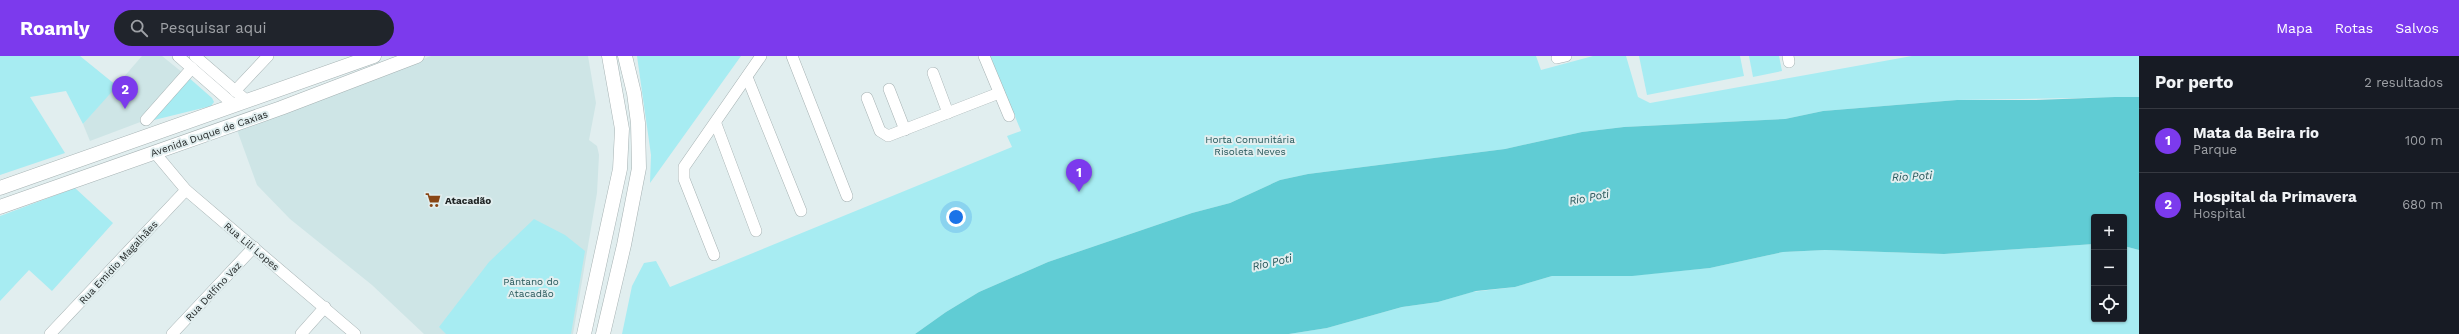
<!DOCTYPE html>
<html lang="pt">
<head>
<meta charset="utf-8">
<style>
  :root { --surface:#171b24; --page:#20242c; --text:#f1f3f6; --muted:#9ea1a6; --line:#363941; --accent:#7c3aed }
  body { margin:0; font-family:"Work Sans",sans-serif; background:var(--page); color:var(--text) }
  .controls { position:absolute; right:12px; bottom:12px; display:grid; overflow:hidden; border-radius:4px; box-shadow:0 1px 3px #0004 }
  .controls button { width:36px; height:36px; display:grid; place-items:center; padding:0; border:0; border-bottom:1px solid var(--line); background:var(--surface); color:var(--text); font:20px sans-serif }
  .you { position:absolute; left:956px; top:161px; width:14px; height:14px; margin:-10px; border:3px solid #fff; border-radius:50%; background:#1a73e8; box-shadow:0 0 0 6px #1a73e833 }
  .badge { display:grid; place-items:center; width:26px; height:26px; border-radius:50%; background:var(--accent); color:#fff; font-size:13px; font-weight:700 }
  .pin { position:absolute; translate:-50% -33px; filter:drop-shadow(0 1px 2px #0008) }
  .pin::after { content:''; position:absolute; top:21px; width:14px; height:12px; background:inherit; clip-path:polygon(0 0,100% 0,50% 100%) }
  .list { margin:0; padding:0; list-style:none }
  h2 { display:flex; justify-content:space-between; align-items:center; height:52px; margin:0; padding:0 16px; font-size:17px }
  h2 small { font-size:13px; font-weight:400; color:var(--muted) }
  .list li { display:grid; grid-template-columns:26px 1fr auto; gap:12px; align-items:center; box-sizing:border-box; height:64px; padding:0 16px; border-top:1px solid var(--line) }
  .list b { display:block; font-size:15px; white-space:nowrap }
  .list p { margin:0; font-size:13px; white-space:nowrap; color:var(--muted) }
  .list em { font-size:13px; font-style:normal; color:var(--muted) }
  .icon { flex:none; width:22px; height:22px; fill:none; stroke:currentColor; stroke-width:2; stroke-linecap:round; stroke-linejoin:round }
  .map { position:relative; flex:none; width:2139px; height:278px; overflow:hidden }
  header { display:flex; align-items:center; gap:24px; box-sizing:border-box; height:56px; padding:0 20px; background:var(--accent); color:#fff }
  header strong { font-size:19px }
  nav { display:flex; gap:22px; margin-inline-start:auto; font-size:14px }
  .search { width:280px; height:36px; background:var(--page); display:flex; align-items:center; gap:10px; box-sizing:border-box; padding:0 14px; border-radius:22px; color:var(--muted); font-size:15px }
  main { display:flex }
  aside { flex:1; background:var(--surface) }
  .map>svg:first-child { display:block }
  .built { fill:#cee5e6 }
  .green { fill:#a7ecf2 }
  .water { fill:#60ccd4 }
  .lines { fill:none; stroke-linecap:round; stroke-linejoin:round }
  .minor-casing { stroke:#a6b2b3; stroke-width:12 }
  .major-casing { stroke:#a6b2b3; stroke-width:15 }
  .minor { stroke:#fff; stroke-width:11 }
  .major { stroke:#fff; stroke-width:14 }
  .labels { text-anchor:middle; stroke-width:4; stroke-linejoin:round; paint-order:stroke }
  .street-label { font-size:10px; fill:#202525; stroke:#e1eeef }
  .park-label { font-size:10px; fill:#27575a; stroke:#e1eeef }
  .poi-label { font-size:10px; font-weight:bold; fill:#202525; stroke:#e1eeef; text-anchor:start }
  .water-label { font-size:11px; font-style:italic; fill:#225256; stroke:#e1eeef }
</style>
</head>
<body>
<header>
<strong>Roamly</strong>
<div class="search"><svg class="icon" aria-label="search" viewBox="0 0 24 24"><circle cx="10" cy="10" r="6"/><path d="M15 15l6 6"/></svg>Pesquisar aqui</div>
<nav><a>Mapa</a><a>Rotas</a><a>Salvos</a></nav>
</header>
<main>
<div class="map">
<svg width="2139" height="278" viewBox="0 0 2139 278">
  <rect width="100%" height="100%" fill="#e1eeef"/>
  <!-- built -->
  <g class="built">
    <polygon points="142,0 162,0 183,17 143,65 90,85 83,68"/>
    <polygon points="431,0 588,0 596,47 589,84 597,90 599,99 597,137 573,278 424,278 372,229 290,163 257,129 237,74"/>
  </g>
  <!-- green -->
  <g class="green">
    <polygon points="0,0 80,0 117,30 83,68 66,35 30,41 65,97 0,119"/>
    <polygon points="637,0 741,0 650,127 651,99"/>
    <polygon points="990,0 1536,0 1541,14 1593,0 1626,0 1638,41 1650,47 1912,0 2139,0 2139,41 1957,44 1823,55 1785,63 1624,71 1582,76 1505,93 1308,118 1280,124 1230,147 1192,157 1048,206 979,236 946,256 915,278 622,278 632,230 644,207 656,205 670,231 1012,91 1007,80 1021,75"/>
    <polygon points="1639,0 1740,0 1744,20 1647,39"/>
    <polygon points="1749,0 1779,0 1782,15 1753,21"/>
    <polygon points="188,21 212,42 214,46 211,50 146,66"/>
    <polygon points="75,132 113,167 52,235 29,214 0,245 0,160"/>
    <polygon points="534,163 565,179 585,195 571,278 446,278 439,271 489,206"/>
    <polygon points="2094,188 2094,263 2124,263 2124,190 2139,194 2139,278 1289,278 1327,272 1402,251 1438,246 1472,236 1515,231 1552,220 1637,219 1710,212 1783,196 1825,194 1944,198"/>
  </g>
  <!-- water -->
  <polygon class="water" points="2115,41 2139,41 2139,194 2124,190 2124,161 2094,161 2094,188 1944,198 1825,194 1783,196 1710,212 1632,220 1552,220 1515,231 1476,235 1438,246 1402,251 1327,272 1289,278 915,278 946,256 979,236 1048,206 1192,157 1230,147 1280,124 1308,118 1505,93 1582,76 1624,71 1785,63 1823,55 1957,44 2036,44"/>
  <g class="lines">
    <defs>
      <g id="minor">
        <polyline points="178,0 234,49"/>
        <polyline points="195,0 247,45"/>
        <polyline points="792,0 847,140"/>
        <polyline points="984,0 1009,60"/>
        <polyline points="1788,0 1789,6"/>
        <polyline points="1557,2 1566,0"/>
        <polyline points="933,17 948,57"/>
        <polyline points="747,21 801,155"/>
        <polyline points="889,33 905,74"/>
        <polyline points="235,35 268,0"/>
        <polyline points="867,42 880,75 888,80 999,37"/>
        <polyline points="146,64 192,12"/>
        <polyline points="716,68 756,175"/>
        <polyline points="155,97 186,134 355,278"/>
        <polyline points="714,199 684,123 684,111 761,0"/>
        <polyline points="50,278 186,134"/>
        <polyline points="172,278 254,191"/>
        <polyline points="301,278 325,251"/>
      </g>
      <g id="major">
        <polyline points="0,132 374,0"/>
        <polyline points="0,151 281,52 417,0"/>
        <polyline points="584,278 620,113 622,73 609,0"/>
        <polyline points="603,278 624,189 639,112 638,67 634,37 625,0"/>
      </g>
    </defs>
    <!-- minor casing -->
    <use href="#minor" class="minor-casing"/>
    <!-- major casing -->
    <use href="#major" class="major-casing"/>
    <!-- minor -->
    <use href="#minor" class="minor"/>
    <!-- major -->
    <use href="#major" class="major"/>
  </g>
  <!-- icons -->
  <defs>
    <symbol id="supermarket-bare" viewBox="-9 -9 18 18"><path d="M-6-5.5h2.5l.6 2H6L4.5 2H-2.5L-4.4-4H-6ZM-1.5 3.2a1.3 1.3 0 1 0 .1 0ZM3 3.2a1.3 1.3 0 1 0 .1 0Z" fill="#884615" stroke="#e1eeef" stroke-width="2.5" paint-order="stroke"/></symbol>
  </defs>
  <g fill-rule="evenodd">
    <use href="#supermarket-bare" x="422" y="133" width="22" height="22"/>
  </g>
  <g class="labels">
    <!-- street labels -->
    <g class="street-label">
      <text transform="translate(209 77) rotate(-19)" y="4">Avenida Duque de Caxias</text>
      <text transform="translate(252 190) rotate(40)" y="4">Rua Lili Lopes</text>
      <text transform="translate(118 206) rotate(-47)" y="4">Rua Emidio Magalhães</text>
      <text transform="translate(213 235) rotate(-47)" y="4">Rua Delfino Vaz</text>
    </g>
    <!-- park labels -->
    <g class="park-label">
      <text x="1250" y="87">Horta Comunitária<tspan x="1250" dy="12">Risoleta Neves</tspan></text>
      <text x="531" y="229">Pântano do<tspan x="531" dy="12">Atacadão</tspan></text>
    </g>
    <!-- poi labels -->
    <g class="poi-label">
      <text x="445" y="148">Atacadão</text>
    </g>
    <!-- water labels -->
    <g class="water-label">
      <text transform="translate(1912 120) rotate(-3)" y="4">Rio Poti</text>
      <text transform="translate(1589 141) rotate(-11)" y="4">Rio Poti</text>
      <text transform="translate(1272 206) rotate(-13)" y="4">Rio Poti</text>
    </g>
  </g>
</svg>
<div class="controls">
<button>+</button>
<button>−</button>
<button><svg class="icon" aria-label="locate" viewBox="0 0 24 24"><circle cx="12" cy="12" r="6"/><path d="M12 2v4M12 18v4M2 12h4M18 12h4"/></svg></button>
</div>
<div class="you"></div>
<div class="pin badge" style="left:1079px;top:136px">1</div>
<div class="pin badge" style="left:125px;top:53px">2</div>
</div>
<aside>
<h2>Por perto<small>2 resultados</small></h2>
<ul class="list">
<li><span class="badge">1</span><div><b>Mata da Beira rio</b><p>Parque</p></div><em>100 m</em></li>
<li><span class="badge">2</span><div><b>Hospital da Primavera</b><p>Hospital</p></div><em>680 m</em></li>
</ul>
</aside>
</main>
</body>
</html>
